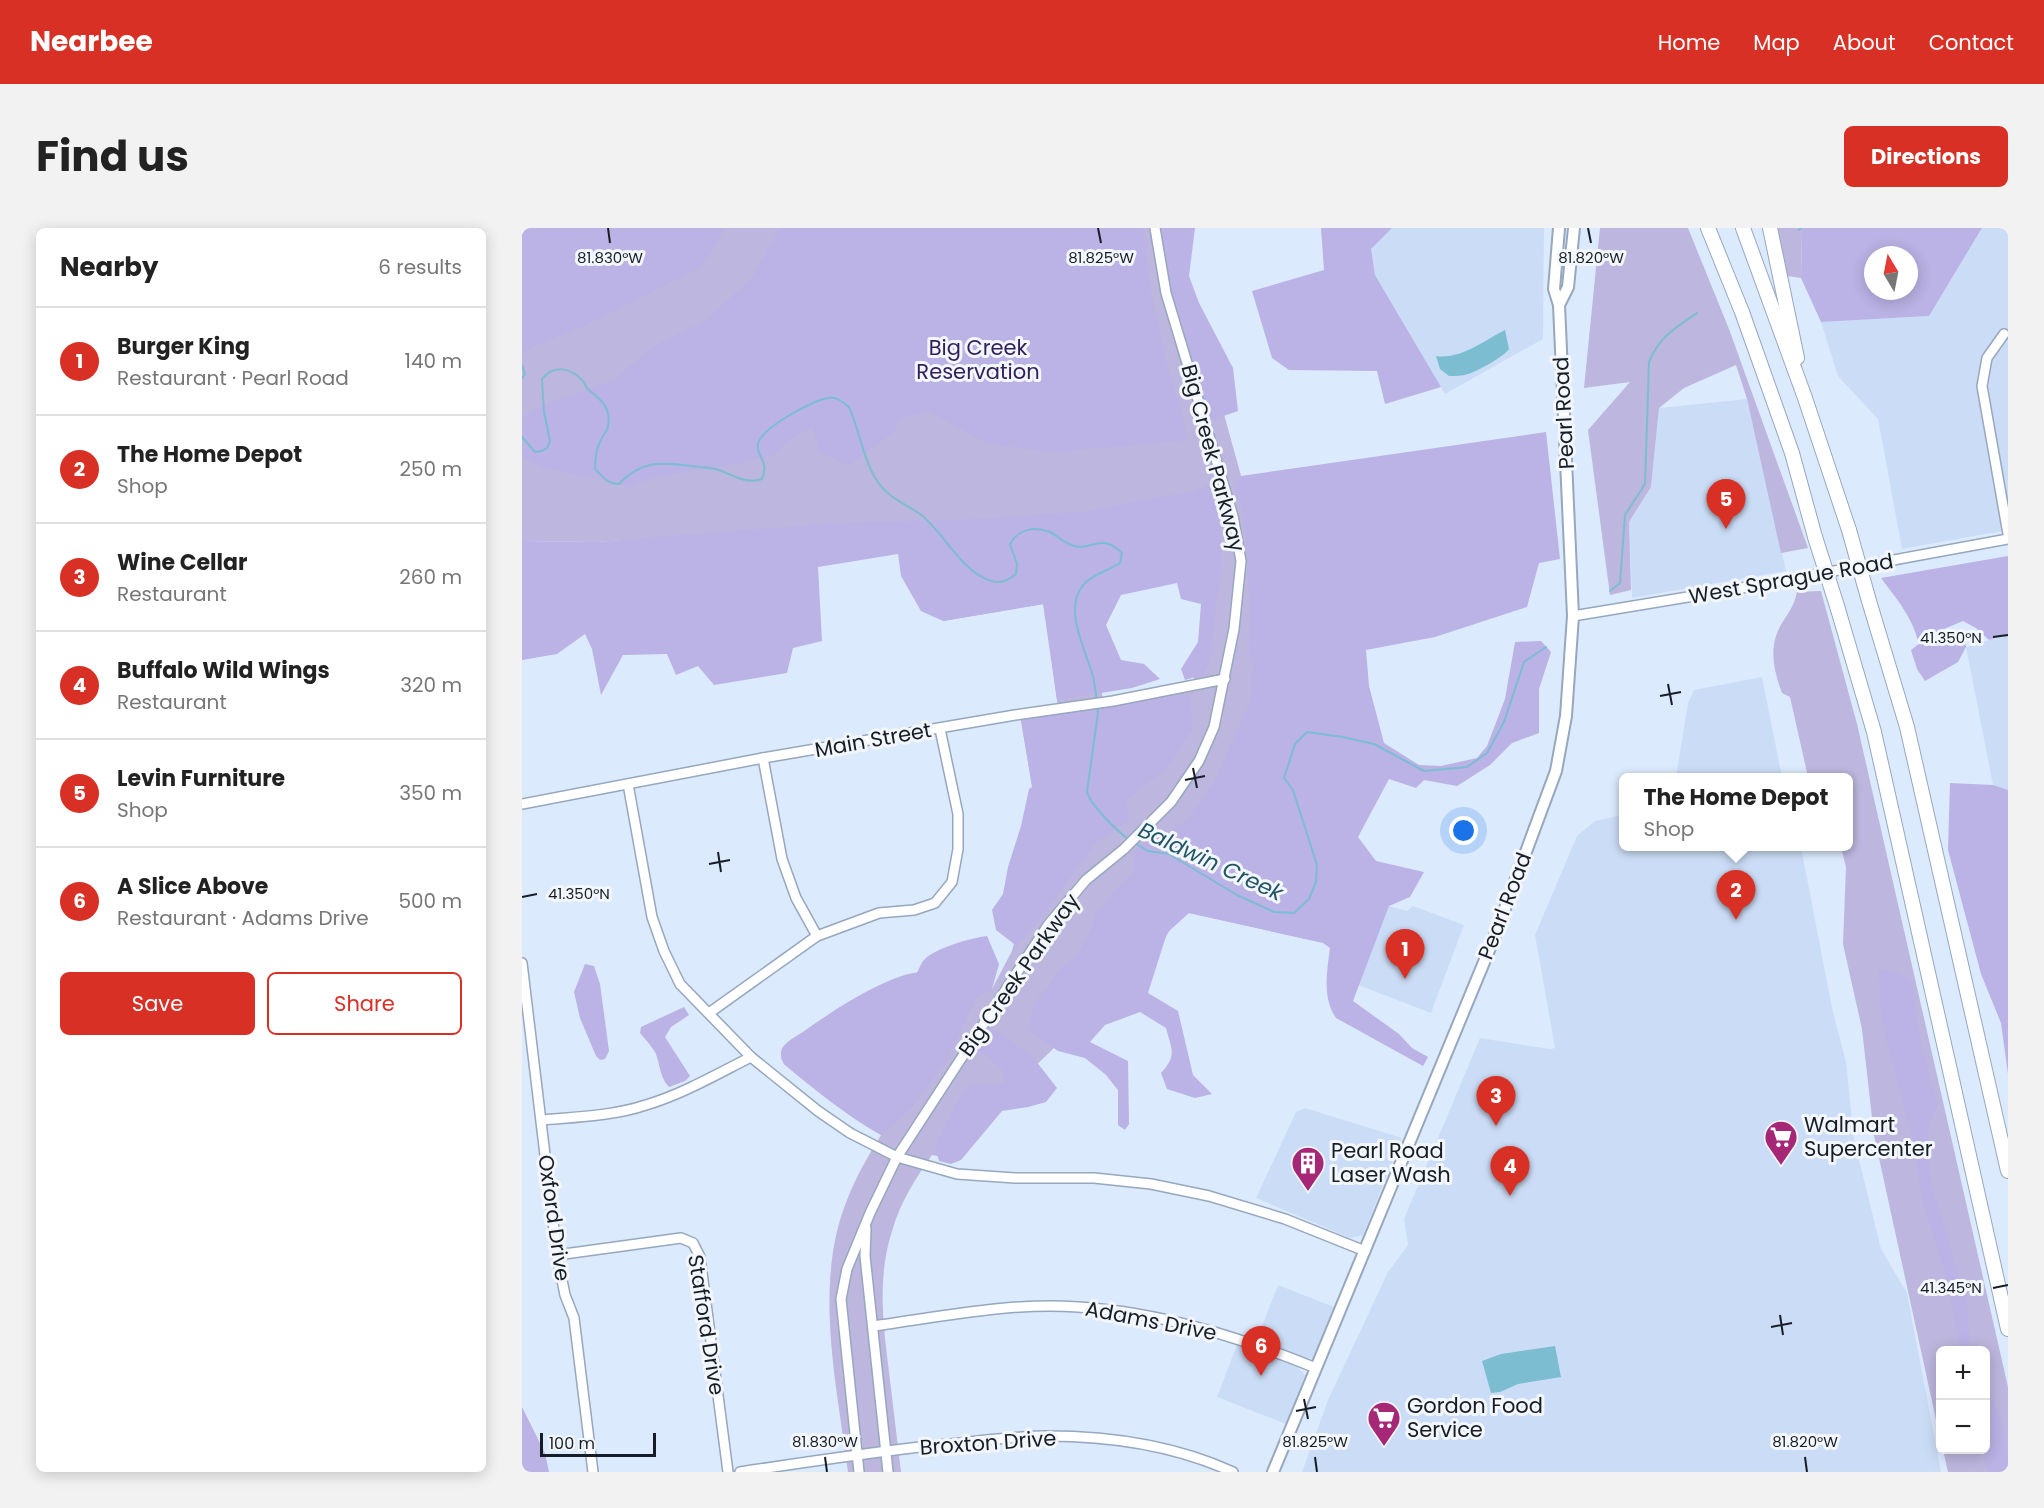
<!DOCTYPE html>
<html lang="en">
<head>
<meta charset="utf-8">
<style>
  :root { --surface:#fff; --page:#f2f2f2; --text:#222; --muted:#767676; --line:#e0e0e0; --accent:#d93025 }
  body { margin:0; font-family:Poppins,sans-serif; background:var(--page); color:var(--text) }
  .controls { position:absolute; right:18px; bottom:18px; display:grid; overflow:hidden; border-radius:9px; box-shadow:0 3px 15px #0003 }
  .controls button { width:54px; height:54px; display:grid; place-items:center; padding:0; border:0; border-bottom:2px solid var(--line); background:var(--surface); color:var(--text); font:30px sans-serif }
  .compass { position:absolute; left:1342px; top:18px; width:54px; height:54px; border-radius:50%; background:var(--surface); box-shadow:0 3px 15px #0003; rotate:350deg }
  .scale { position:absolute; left:18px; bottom:15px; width:116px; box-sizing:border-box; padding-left:6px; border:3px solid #171d26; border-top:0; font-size:16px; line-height:21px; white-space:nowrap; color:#171d26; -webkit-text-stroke:4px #f3f6fb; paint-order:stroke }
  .you { position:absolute; left:942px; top:603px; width:21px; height:21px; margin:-15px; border:4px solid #fff; border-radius:50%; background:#1a73e8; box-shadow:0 0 0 9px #1a73e833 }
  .badge { display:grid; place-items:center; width:39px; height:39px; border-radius:50%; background:var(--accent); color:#fff; font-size:20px; font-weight:700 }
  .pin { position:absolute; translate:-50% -50px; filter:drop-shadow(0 2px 3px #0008) }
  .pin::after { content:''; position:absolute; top:32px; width:21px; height:18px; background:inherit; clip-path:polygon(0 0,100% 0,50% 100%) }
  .popup { position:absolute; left:1097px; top:545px; width:234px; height:78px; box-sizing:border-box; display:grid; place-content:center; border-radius:9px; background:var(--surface); filter:drop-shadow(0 2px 4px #0005); font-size:20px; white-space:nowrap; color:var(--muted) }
  .popup b { font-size:22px; color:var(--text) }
  .popup::after { content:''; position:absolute; left:50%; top:100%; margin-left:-12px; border:12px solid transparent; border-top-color:var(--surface) }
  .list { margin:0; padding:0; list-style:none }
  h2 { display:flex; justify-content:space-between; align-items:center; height:78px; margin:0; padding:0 24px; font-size:26px }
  h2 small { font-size:20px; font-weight:400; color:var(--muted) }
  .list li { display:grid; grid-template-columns:39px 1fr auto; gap:18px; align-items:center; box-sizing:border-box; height:108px; padding:0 24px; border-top:2px solid var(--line) }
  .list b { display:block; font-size:22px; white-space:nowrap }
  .list p { margin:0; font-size:20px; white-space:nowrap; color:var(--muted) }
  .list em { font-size:20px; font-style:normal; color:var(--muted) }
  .actions { display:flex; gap:12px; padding:18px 24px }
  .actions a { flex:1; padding:14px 0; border:2px solid var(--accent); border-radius:9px; text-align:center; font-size:21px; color:var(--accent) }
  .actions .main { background:var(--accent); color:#fff }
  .map { position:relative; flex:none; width:1486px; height:1244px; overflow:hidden; border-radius:9px }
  header { display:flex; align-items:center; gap:36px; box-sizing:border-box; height:84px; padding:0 30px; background:var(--accent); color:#fff }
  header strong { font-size:28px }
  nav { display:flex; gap:33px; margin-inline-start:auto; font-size:21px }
  .intro { display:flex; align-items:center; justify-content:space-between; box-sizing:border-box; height:144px; padding:0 36px }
  h1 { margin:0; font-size:42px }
  .button { padding:15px 27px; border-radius:9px; background:var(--accent); color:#fff; font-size:21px; font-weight:700 }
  main { display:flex; gap:36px; padding:0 36px }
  aside { flex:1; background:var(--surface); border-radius:9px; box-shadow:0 3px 15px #0003 }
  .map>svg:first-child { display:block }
  .built { fill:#cbddf6 }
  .green { fill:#bdb6de; fill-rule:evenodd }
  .forest { fill:#bbb2e5; fill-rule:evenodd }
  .water { fill:#7cbdd2 }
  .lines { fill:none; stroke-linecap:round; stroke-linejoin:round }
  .stream { stroke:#7cbdd2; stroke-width:2 }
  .minor-casing { stroke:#96a7be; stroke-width:12 }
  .major-casing { stroke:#96a7be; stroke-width:14 }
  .highway-casing { stroke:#96a7be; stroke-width:16 }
  .minor { stroke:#fff; stroke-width:9 }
  .major { stroke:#fff; stroke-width:10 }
  .highway { stroke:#fff; stroke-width:14 }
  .highway-bridge-casing { stroke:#96a7be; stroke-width:16; stroke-linecap:butt }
  .highway-bridge { stroke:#fff; stroke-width:14 }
  .ticks { fill:none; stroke:#171d26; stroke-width:2 }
  .labels { text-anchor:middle; stroke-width:6; stroke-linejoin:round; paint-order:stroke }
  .park-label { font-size:21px; fill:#311f5c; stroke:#f3f6fb }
  .street-label { font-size:21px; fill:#171d26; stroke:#f3f6fb }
  .poi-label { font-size:21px; fill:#171d26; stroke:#f3f6fb; text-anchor:start }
  .water-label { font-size:22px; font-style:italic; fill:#1f5565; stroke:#f3f6fb }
  .ticks-label { font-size:15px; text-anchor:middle; fill:#171d26; stroke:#f3f6fb; stroke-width:6; stroke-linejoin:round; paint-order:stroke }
</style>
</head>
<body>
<header>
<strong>Nearbee</strong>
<nav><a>Home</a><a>Map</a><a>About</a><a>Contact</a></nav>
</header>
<div class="intro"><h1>Find us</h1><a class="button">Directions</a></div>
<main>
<aside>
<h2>Nearby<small>6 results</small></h2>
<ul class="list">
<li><span class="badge">1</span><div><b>Burger King</b><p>Restaurant · Pearl Road</p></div><em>140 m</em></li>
<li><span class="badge">2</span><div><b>The Home Depot</b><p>Shop</p></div><em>250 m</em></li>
<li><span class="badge">3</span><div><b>Wine Cellar</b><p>Restaurant</p></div><em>260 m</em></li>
<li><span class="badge">4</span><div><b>Buffalo Wild Wings</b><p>Restaurant</p></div><em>320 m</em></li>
<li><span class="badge">5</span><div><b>Levin Furniture</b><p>Shop</p></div><em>350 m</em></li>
<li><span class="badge">6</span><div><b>A Slice Above</b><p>Restaurant · Adams Drive</p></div><em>500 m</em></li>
</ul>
<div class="actions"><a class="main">Save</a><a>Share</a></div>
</aside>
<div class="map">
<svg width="1486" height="1244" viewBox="0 0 1486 1244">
  <rect width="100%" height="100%" fill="#dceafe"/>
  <!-- built -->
  <g class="built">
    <polygon points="870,0 1022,0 1021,111 923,166 853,47 848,21"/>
    <polygon points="1460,0 1486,0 1486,302 1380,321 1356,191 1316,148 1299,94 1407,88"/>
    <polygon points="1225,171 1264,343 1110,370 1107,294 1129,259 1137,180"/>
    <polygon points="1486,406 1486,562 1471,557 1444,419"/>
    <polygon points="1240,449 1260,549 1154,549 1166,475 1172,462"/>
    <polygon points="1101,587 1102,618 1279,619 1310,780 1324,834 1332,911 1359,1021 1385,1065 1419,1244 780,1244 806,1172 866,1044 886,1017 882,991 958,810 1028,821 1033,820 1013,707 1055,608 1073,593"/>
    <polygon points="867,678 885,683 891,678 942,697 909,785 836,757"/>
    <polygon points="783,880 880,910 841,1007 828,1010 734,970 774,884"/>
    <polygon points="756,1057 812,1079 792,1130 780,1131 734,1113"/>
    <polygon points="716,1114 775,1138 783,1147 764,1196 695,1169"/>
  </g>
  <!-- green -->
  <g class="green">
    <path d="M0,0H660L667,48L677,96L721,255L794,711L789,712L658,683L640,716L505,846L435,932L410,927C393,951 378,975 370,1003C355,1050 361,1096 367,1144C371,1177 375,1211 379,1244H326C315,1157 291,1056 325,972C334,949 346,928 359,907C324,887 293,862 262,836C260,830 257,824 261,819C266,812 277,807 284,802C310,784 371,742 403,744C420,745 452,756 470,761L490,723L500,694L512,568L498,487L536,480L522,376L421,393L414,342L372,294L74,314L0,313ZM688,346L671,446L673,456L581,473L566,369Z"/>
    <polygon points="1078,0 1166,0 1207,101 1286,320 1259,325 1225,171 1214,137 1162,160 1137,180 1129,259 1107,294 1109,362 1088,367 1066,202 1108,154 1062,160"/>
    <polygon points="1254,0 1280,0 1279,50 1265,48"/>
    <path d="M1299,363L1335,496L1486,1159V1244H1426L1421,1222H1464V1122H1418V1210L1352,907L1340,801L1321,716L1324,639L1319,619L1326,618V550L1286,549L1268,469L1260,465C1253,446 1248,427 1254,408C1259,392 1271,384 1275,364Z"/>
  </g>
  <!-- forest -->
  <g class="forest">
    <polygon points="0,0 203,0 181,37 83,88 0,124"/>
    <polygon points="258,0 620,0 628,60 643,130 663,197 666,212 528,224 465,215 406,183 378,190 373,203 326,238 297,223 291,199 265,213 253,226 213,236 132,249 109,258 20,239 0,228 0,189 16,179 92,152 132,118 183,93 230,50"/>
    <polygon points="638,0 673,0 667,48 677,75 711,140 716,183 687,193 645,51"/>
    <polygon points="799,0 870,0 849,21 853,47 919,159 863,176 855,143 767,142 750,130 730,63 802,42"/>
    <path d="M1280,0H1460L1407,88L1299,94L1279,50ZM1351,27H1387V63H1351Z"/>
    <path d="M1024,204L1038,331L1017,335L1005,379L913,409L844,422L847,458L862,515L897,537L919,538L955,530L965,518L983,471L993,414L1019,413L1029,424L1017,461V505L990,515L968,537L935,558L902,552L894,560L867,551L836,609L854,633L902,644L888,669L867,678L831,773L877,806L890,820L906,829L901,838L814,790C800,770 805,743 808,720L801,715L667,685L645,705L626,765L656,783L671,847L690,866L673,870L645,861L639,845C655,827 650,823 644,800L618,784L583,797L568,814L606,833L607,896L603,902L596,897V862L584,847L563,830L536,823L505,801L514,774L538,742L557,725L570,700L574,686L593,662L612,643L613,623L630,609L642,606L664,593L692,555L729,472V450L732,438L727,425L728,376L722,286L713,261L719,248Z"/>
    <path d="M686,257C706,307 699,343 692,393C690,414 692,428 681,447L663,452L659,441L676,414L679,376L659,371L655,355L599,367L584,397L599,432L622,436L638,451L610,460L535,472L521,376L421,393L399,383L379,348L376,326L296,339L300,413L271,420L265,445L192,457L176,438L154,447L145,426L101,427L79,467L70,421L63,406L35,426L0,432V313L74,314L304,296L456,291L560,284L673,263Z"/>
    <path d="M1486,328V406L1467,412L1454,400L1441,393L1417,403L1431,415L1443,413L1444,419L1436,434L1403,453L1395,441L1389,422L1397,416C1390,388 1376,373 1359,350Z"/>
    <polygon points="668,466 670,501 645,540 604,572 606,593 574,614 523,684 490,723 492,716 474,702 470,682 481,666 486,639 499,598 507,561 510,559 499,492"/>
    <polygon points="1428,555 1471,557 1486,562 1486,846 1479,795 1459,746 1426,622"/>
    <path d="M465,708L477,736L470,761L454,770L426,830L389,880L359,907C324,887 293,862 262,836L259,830L261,819C269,811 279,806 288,799C320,777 356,753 395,745C397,741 399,735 402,732C413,720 449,710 465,708Z"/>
    <polygon points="63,736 72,738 78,756 87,823 83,831 78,832 74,828 58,790 52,764"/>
    <polygon points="1357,742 1375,744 1390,754 1396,802 1415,878 1406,899 1408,952 1445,1076 1448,1122 1438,1122 1426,1053 1400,971 1393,921 1360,794"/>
    <path d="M162,779L167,787L149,799L143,809L168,848L163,853L147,859C138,850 138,837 134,826C130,818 123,811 118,805L119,799Z"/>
    <polygon points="467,799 510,828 535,860 524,874 506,879 480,883 439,932 429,936 417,933 413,918 433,878 445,858 482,855 480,841 462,826 455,823"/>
    <path d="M1464,1158C1479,1186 1486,1212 1486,1244H1466L1460,1222H1464Z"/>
    <polygon points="0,1179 23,1225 27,1244 0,1244"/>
  </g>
  <!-- water -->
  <g class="water">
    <path d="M983,102L987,121C983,128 954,144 946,146C940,148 933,148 927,148L918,141L914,128C938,132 963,112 983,102Z"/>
    <polygon points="1033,1118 1039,1149 996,1156 978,1164 969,1165 960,1133 979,1126"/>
  </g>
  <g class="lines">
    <!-- stream -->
    <g class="stream">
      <polyline points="1277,2 1279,0"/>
      <polyline points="0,137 3,146 0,150"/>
      <path d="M0,209L13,224L20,223L25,220L28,213L22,184L20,151C31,137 48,139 60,152C63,155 64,160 68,163C80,173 89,179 86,198C86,202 82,206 80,210C74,220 73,230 73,241C80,248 87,257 97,256C119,232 140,234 169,238C178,239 188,239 197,242C211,247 225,257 240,251C248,231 233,229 236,216C239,200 291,172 306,170C314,168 321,174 327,179C337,201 340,227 352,248C364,269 380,274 398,286C423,305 438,343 469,353C478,356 487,352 494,346L495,336L488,316C496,301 512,298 528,304C536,308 543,316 552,318C571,323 578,304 600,325L598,335C586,343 566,348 559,360C543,384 563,421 570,445C573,454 573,463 575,472"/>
      <path d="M1088,363L1098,355L1103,287L1123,256L1127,134C1138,108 1153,100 1175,85"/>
      <path d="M575,478L576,484L565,564C569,578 596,604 608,612"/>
      <polyline points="613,615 626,623 647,626 715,667 752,684 772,685 787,671 794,654 795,637 771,562 762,550 773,516 785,504 821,509 852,516 902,543 945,539 965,525 982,494 1002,434 1024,419"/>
    </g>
    <defs>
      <g id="minor">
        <polyline points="1482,106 1465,130 1460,158 1486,306"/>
        <polyline points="1051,388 1214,361 1486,311"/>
        <polyline points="241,530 260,631 274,670 295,708"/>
        <polyline points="106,556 130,689 142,723 158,756 229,829 296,883 328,905 375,929 435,946 493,950 572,950 629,956 687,968 763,991 843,1023"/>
        <polyline points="0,576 241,530 493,487 591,473 703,451"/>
        <polyline points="0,735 35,1027 43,1067 52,1090 71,1244"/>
        <polyline points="187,785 295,708 357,685 392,682 413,675 430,654 436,621 436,586 418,501"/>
        <path d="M20,892C54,889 91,888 124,877C161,866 195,846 229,829"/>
        <polyline points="344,1000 343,1028 366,1244"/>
        <polyline points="35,1027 159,1010 171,1015 178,1029 206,1244"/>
        <path d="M351,1098C418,1089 488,1074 556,1079C638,1084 718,1109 794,1140"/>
        <path d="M218,1244C284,1234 350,1224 416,1217C452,1214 489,1208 525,1208C588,1208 654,1218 711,1244"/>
        <polyline points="337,1244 319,1071 325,1041 348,985 375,929 526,697 564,652 602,621 649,574 677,533 692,499 712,401 719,333 711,288 644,65 633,0"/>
      </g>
      <g id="major">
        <polyline points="1037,77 1046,59 1052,0"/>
        <polyline points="751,1244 972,710 1034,543 1044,488 1051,388 1037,77 1032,61 1037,0"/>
      </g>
      <g id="highway">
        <polyline points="1186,0 1220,84 1270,225 1293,309"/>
        <polyline points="1221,0 1283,170 1327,302"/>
        <polyline points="1248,0 1275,130"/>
        <polyline points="1347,373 1385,499 1486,943"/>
        <polyline points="1315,378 1352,504 1486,1101"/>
      </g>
    </defs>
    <!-- minor casing -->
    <use href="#minor" class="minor-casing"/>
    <!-- major casing -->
    <use href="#major" class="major-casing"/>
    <!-- highway casing -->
    <use href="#highway" class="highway-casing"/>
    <!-- minor -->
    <use href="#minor" class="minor"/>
    <!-- major -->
    <use href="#major" class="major"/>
    <!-- highway -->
    <use href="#highway" class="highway"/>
    <defs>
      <g id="highway-bridge">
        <polyline points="1327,302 1347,373"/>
        <polyline points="1293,309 1315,378"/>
      </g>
    </defs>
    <!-- highway-bridge casing -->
    <use href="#highway-bridge" class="highway-bridge-casing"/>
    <!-- highway-bridge -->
    <use href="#highway-bridge" class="highway-bridge"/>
  </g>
  <!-- ticks -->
  <path class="ticks" d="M86,0L88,15M576,0L579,15M1066,0L1069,15M1471,409L1486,407M1146,456L1150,477M1138,468L1159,464M671,540L675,560M663,552L683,548M196,624L199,644M187,636L208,632M0,669L15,666M1471,1060L1486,1057M1258,1087L1261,1107M1249,1099L1270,1095M782,1171L786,1191M774,1183L794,1179M303,1229L305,1244M793,1229L795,1244M1283,1229L1285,1244"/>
  <!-- icons -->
  <defs>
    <symbol id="supermarket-pin" viewBox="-11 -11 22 30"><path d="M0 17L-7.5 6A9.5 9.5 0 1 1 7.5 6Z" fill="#a72777" stroke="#f3f6fb"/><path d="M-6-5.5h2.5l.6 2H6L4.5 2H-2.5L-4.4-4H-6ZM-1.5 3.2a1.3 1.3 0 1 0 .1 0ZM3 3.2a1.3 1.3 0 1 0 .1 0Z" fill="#fff"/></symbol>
    <symbol id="building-pin" viewBox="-11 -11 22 30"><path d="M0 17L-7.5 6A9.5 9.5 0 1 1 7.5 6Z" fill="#a72777" stroke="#f3f6fb"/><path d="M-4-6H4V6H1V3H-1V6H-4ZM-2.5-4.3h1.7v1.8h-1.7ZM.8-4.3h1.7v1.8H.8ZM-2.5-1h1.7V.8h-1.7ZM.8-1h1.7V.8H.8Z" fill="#fff"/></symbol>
  </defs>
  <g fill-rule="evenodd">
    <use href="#supermarket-pin" x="1240" y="890" width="38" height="52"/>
    <use href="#building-pin" x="767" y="916" width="38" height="52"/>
    <use href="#supermarket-pin" x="843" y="1171" width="38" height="52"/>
  </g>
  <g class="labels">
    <!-- park labels -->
    <g class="park-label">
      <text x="456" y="127">Big Creek<tspan x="456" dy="24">Reservation</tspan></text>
    </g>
    <!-- street labels -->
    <g class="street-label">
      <text transform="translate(1042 185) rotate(-93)" y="7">Pearl Road</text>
      <text transform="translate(691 230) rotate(75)" y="7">Big Creek Parkway</text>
      <text transform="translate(1269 351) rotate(-10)" y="7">West Sprague Road</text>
      <text transform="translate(351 512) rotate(-10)" y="7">Main Street</text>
      <text transform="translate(983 678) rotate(-69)" y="7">Pearl Road</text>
      <text transform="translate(497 747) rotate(-55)" y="7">Big Creek Parkway</text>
      <text transform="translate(32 990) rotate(82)" y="7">Oxford Drive</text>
      <text transform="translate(629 1093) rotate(11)" y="7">Adams Drive</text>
      <text transform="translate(184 1097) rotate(81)" y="7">Stafford Drive</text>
      <text transform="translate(466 1215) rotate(-4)" y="7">Broxton Drive</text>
    </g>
    <!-- poi labels -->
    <g class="poi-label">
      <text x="1282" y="904">Walmart<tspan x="1282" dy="24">Supercenter</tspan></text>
      <text x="809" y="930">Pearl Road<tspan x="809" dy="24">Laser Wash</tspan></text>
      <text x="885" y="1185">Gordon Food<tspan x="885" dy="24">Service</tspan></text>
    </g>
    <!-- water labels -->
    <g class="water-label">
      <text transform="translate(689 633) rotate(25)" y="8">Baldwin Creek</text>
    </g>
  </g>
  <g class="ticks-label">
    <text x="88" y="35">81.830°W</text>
    <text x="579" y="35">81.825°W</text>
    <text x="1069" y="35">81.820°W</text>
    <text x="1429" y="415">41.350°N</text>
    <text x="57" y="671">41.350°N</text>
    <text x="1429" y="1065">41.345°N</text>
    <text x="303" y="1219">81.830°W</text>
    <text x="793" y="1219">81.825°W</text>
    <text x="1283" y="1219">81.820°W</text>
  </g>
</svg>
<div class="controls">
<button>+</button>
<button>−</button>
</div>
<svg class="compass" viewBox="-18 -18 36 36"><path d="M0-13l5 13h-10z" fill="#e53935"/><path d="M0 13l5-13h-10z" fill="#767676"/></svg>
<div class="scale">100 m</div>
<div class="you"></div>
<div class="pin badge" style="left:883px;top:751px">1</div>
<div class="pin badge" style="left:1214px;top:692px">2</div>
<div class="popup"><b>The Home Depot</b>Shop</div>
<div class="pin badge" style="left:974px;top:898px">3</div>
<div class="pin badge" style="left:988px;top:968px">4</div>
<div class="pin badge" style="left:1204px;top:301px">5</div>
<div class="pin badge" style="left:739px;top:1148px">6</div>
</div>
</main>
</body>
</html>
